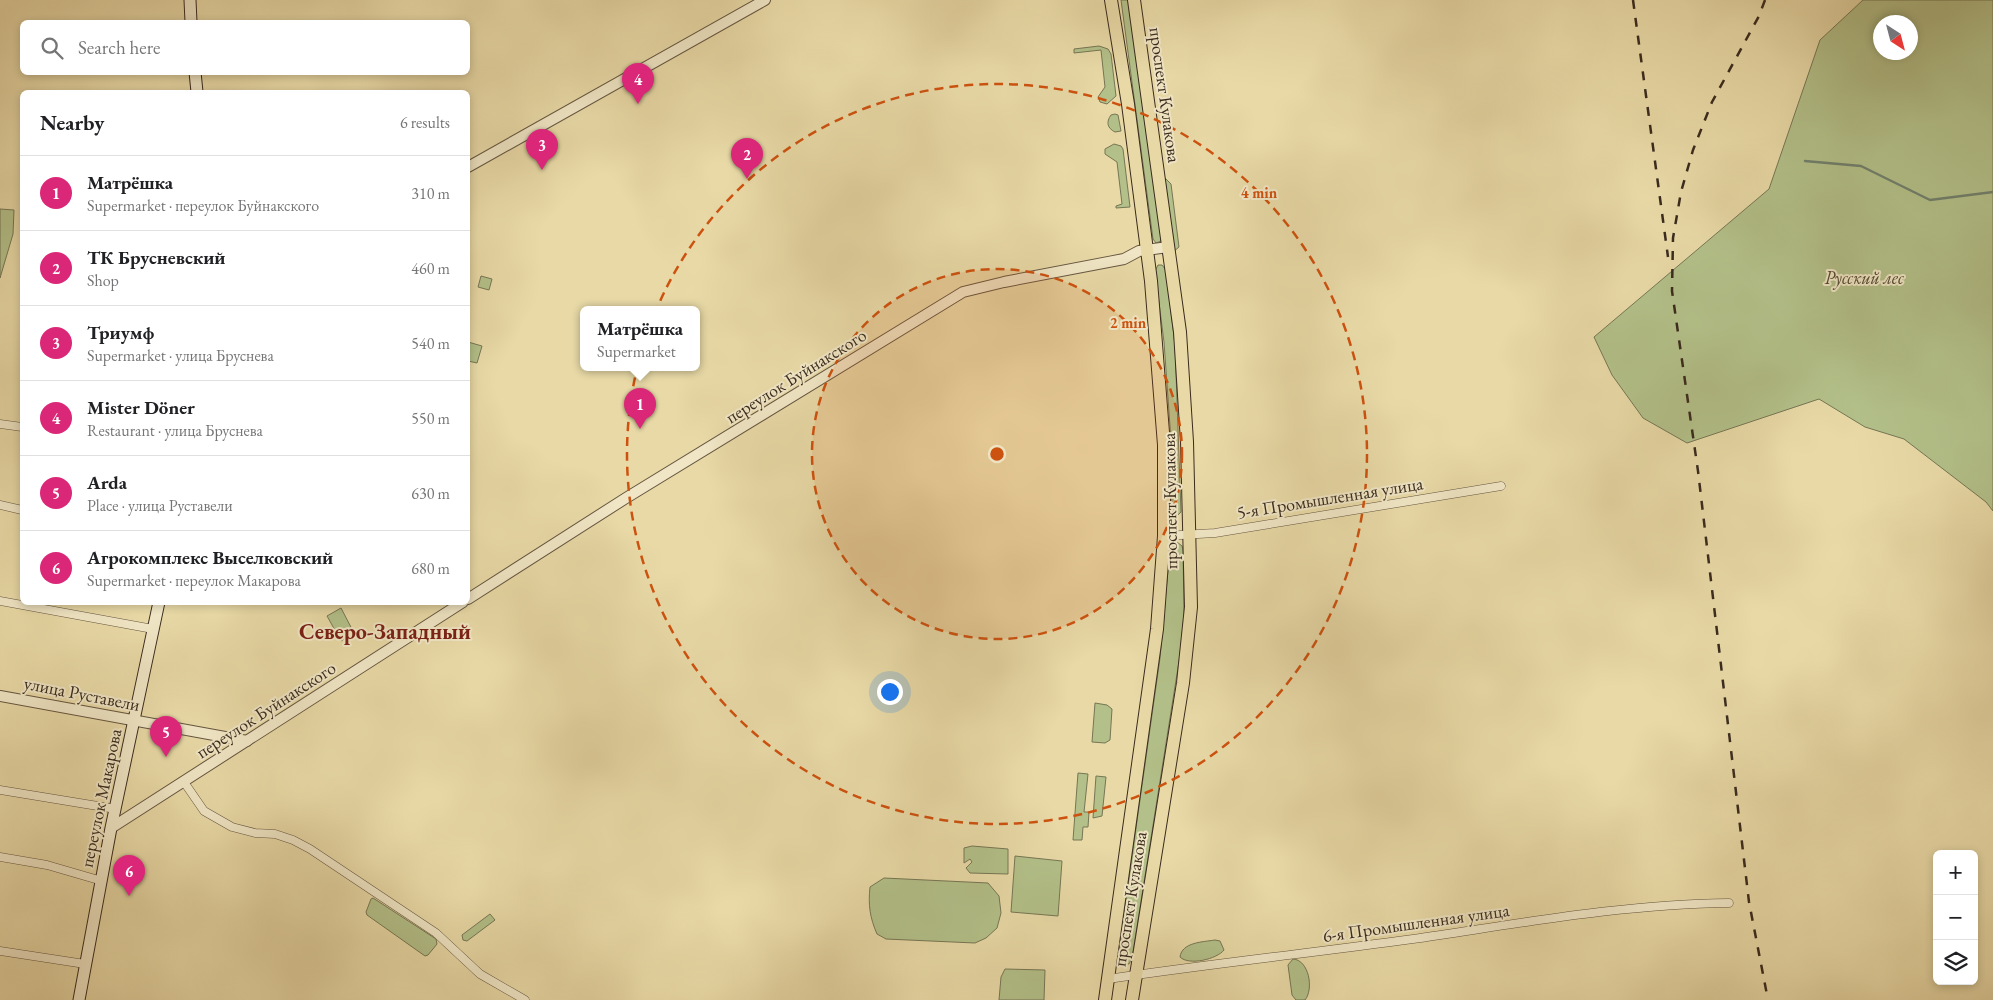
<!DOCTYPE html>
<html lang="en">
<head>
<meta charset="utf-8">
<style>
  :root { --surface:#fff; --page:#f6f6f6; --text:#202124; --muted:#757577; --line:#e0e0e0; --accent:#db2777 }
  body { margin:0; font-family:"EB Garamond",serif; background:var(--page); color:var(--text) }
  .controls { position:absolute; right:15px; bottom:15px; display:grid; overflow:hidden; border-radius:8px; box-shadow:0 2px 8px #0003 }
  .controls button { width:45px; height:45px; display:grid; place-items:center; padding:0; border:0; border-bottom:1px solid var(--line); background:var(--surface); color:var(--text); font:25px sans-serif }
  .compass { position:absolute; left:1873px; top:15px; width:45px; height:45px; border-radius:50%; background:var(--surface); box-shadow:0 2px 8px #0003; rotate:144deg }
  .you { position:absolute; left:889px; top:691px; width:18px; height:18px; margin:-12px; border:4px solid #fff; border-radius:50%; background:#1a73e8; box-shadow:0 0 0 8px #1a73e833 }
  .badge { display:grid; place-items:center; width:32px; height:32px; border-radius:50%; background:var(--accent); color:#fff; font-size:16px; font-weight:700 }
  .pin { position:absolute; translate:-50% -41px; filter:drop-shadow(0 1px 2px #0008) }
  .pin::after { content:''; position:absolute; top:26px; width:18px; height:15px; background:inherit; clip-path:polygon(0 0,100% 0,50% 100%) }
  .popup { position:absolute; left:580px; top:306px; width:120px; height:65px; box-sizing:border-box; display:grid; place-content:center; border-radius:8px; background:var(--surface); filter:drop-shadow(0 1px 4px #0005); font-size:16px; white-space:nowrap; color:var(--muted) }
  .popup b { font-size:19px; color:var(--text) }
  .popup::after { content:''; position:absolute; left:50%; top:100%; margin-left:-10px; border:10px solid transparent; border-top-color:var(--surface) }
  .list { margin:0; padding:0; list-style:none }
  h2 { display:flex; justify-content:space-between; align-items:center; height:65px; margin:0; padding:0 20px; font-size:21px }
  h2 small { font-size:16px; font-weight:400; color:var(--muted) }
  .list li { display:grid; grid-template-columns:32px 1fr auto; gap:15px; align-items:center; box-sizing:border-box; height:75px; padding:0 20px; border-top:1px solid var(--line) }
  .list b { display:block; font-size:19px; white-space:nowrap }
  .list p { margin:0; font-size:16px; white-space:nowrap; color:var(--muted) }
  .list em { font-size:16px; font-style:normal; color:var(--muted) }
  .icon { flex:none; width:28px; height:28px; fill:none; stroke:currentColor; stroke-width:2; stroke-linecap:round; stroke-linejoin:round }
  .map { position:relative; flex:none; width:1993px; height:1000px; overflow:hidden }
  .search { position:absolute; background:var(--surface); box-shadow:0 2px 8px #0003; left:20px; top:20px; width:450px; height:55px; display:flex; align-items:center; gap:12px; box-sizing:border-box; padding:0 18px; border-radius:8px; color:var(--muted); font-size:19px }
  .panel { position:absolute; background:var(--surface); box-shadow:0 2px 8px #0003; left:20px; top:90px; width:450px; height:515px; border-radius:8px }
  .map>svg:first-child { display:block }
  .green { fill:#b3c089; stroke:#767654; fill-rule:evenodd }
  .lines { fill:none; stroke-linecap:round; stroke-linejoin:round }
  .stream { stroke:#72816d; stroke-width:2.5 }
  .minor-casing { stroke:#665640; stroke-width:9 }
  .tertiary-casing { stroke:#665640; stroke-width:12 }
  .secondary-casing { stroke:#3a2b1e; stroke-width:13 }
  .primary-casing { stroke:#3a2b1e; stroke-width:14 }
  .minor { stroke:#f0e6c5; stroke-width:8 }
  .tertiary { stroke:#f0e6c5; stroke-width:10 }
  .secondary { stroke:#f0e6c5; stroke-width:11 }
  .primary { stroke:#e8d9a6; stroke-width:12 }
  .rail { stroke:#3a2b1e; stroke-width:2.5; stroke-dasharray:9 9; stroke-linecap:butt }
  .ring { fill:none; stroke:#ce520f; stroke-width:2.5; stroke-dasharray:9 6 }
  .labels { text-anchor:middle; stroke-width:4; stroke-linejoin:round; paint-order:stroke }
  .street-label { font-size:18px; fill:#3a2b1e; stroke:#f0e6c5 }
  .park-label { font-size:18px; font-style:italic; fill:#524933; stroke:#f0e6c5 }
  .district-label { font-size:22px; font-weight:bold; fill:#7a1f14; stroke:#f0e6c5 }
  .centre { fill:#ce520f; stroke:#f0e6c5; stroke-width:2.5 }
  .ring-label { font-size:15px; text-anchor:middle; font-weight:bold; fill:#ce520f; stroke:#f0e6c5; stroke-width:4; stroke-linejoin:round; paint-order:stroke }
</style>
</head>
<body>
<div class="map">
<svg width="1993" height="1000" viewBox="0 0 1993 1000">
  <rect width="100%" height="100%" fill="#e8d9a6"/>
  <filter id="stains"><feTurbulence type="fractalNoise" baseFrequency=".004" numOctaves="4"/><feColorMatrix values="0 0 0 0 .2 0 0 0 0 .09 0 0 0 0 .02 0 0 0 .5 -.17"/></filter>
  <radialGradient id="worn" r=".72"><stop offset=".6" stop-color="#630" stop-opacity="0"/><stop offset="1" stop-color="#630" stop-opacity=".3"/></radialGradient>
  <!-- green -->
  <g class="green">
    <polygon points="1121,0 1130,0 1161,238 1161,241 1156,243 1153,239"/>
    <path d="M1863,0H1993V511L1986,502L1904,439L1865,427L1819,399L1687,443L1643,418L1612,375L1594,337L1769,189L1820,40ZM1880,22H1910V52H1880Z"/>
    <polygon points="1099,46 1108,49 1111,54 1116,96 1107,104 1100,102 1098,97 1105,87 1101,50 1074,53 1074,49"/>
    <path d="M1115,114L1118,115L1121,131L1115,132C1107,128 1106,122 1111,115Z"/>
    <polygon points="1114,144 1121,146 1123,149 1130,207 1116,208 1116,206 1122,204 1117,162 1105,154 1105,149"/>
    <polygon points="1165,178 1171,184 1179,247 1172,253"/>
    <polygon points="0,209 14,210 13,234 0,278"/>
    <polygon points="1158,265 1162,265 1166,270 1175,345 1181,512 1177,516 1172,513 1171,440 1164,342 1155,271"/>
    <polygon points="481,276 492,279 489,290 478,287"/>
    <polygon points="468,342 482,346 477,363 468,361"/>
    <polygon points="1177,542 1182,546 1183,550 1184,614 1180,655 1132,958 1129,964 1121,964 1118,956 1160,658 1170,548 1172,543"/>
    <polygon points="341,608 354,633 341,641 327,616"/>
    <polygon points="1095,703 1107,705 1112,709 1110,740 1105,743 1092,742"/>
    <polygon points="1078,773 1088,774 1084,812 1089,812 1088,827 1083,827 1082,840 1073,840"/>
    <polygon points="1096,776 1106,777 1102,816 1093,818"/>
    <polygon points="972,846 1008,849 1008,874 970,873 966,868 972,862 970,859 964,863 964,848"/>
    <polygon points="1015,856 1062,861 1058,916 1011,912"/>
    <path d="M884,878L988,883L999,896L1001,913L997,928L986,938L975,943L886,939L877,934C870,918 868,905 870,887Z"/>
    <polygon points="373,898 436,939 437,944 428,955 425,956 367,915 366,912 371,899"/>
    <polygon points="490,914 495,920 467,941 463,940 462,935"/>
    <path d="M1215,940L1220,941L1224,950C1217,959 1189,966 1180,957C1182,942 1203,942 1215,940Z"/>
    <path d="M1293,959C1309,960 1314,989 1305,1000H1296L1292,995L1288,965Z"/>
    <polygon points="1005,969 1045,970 1044,1000 999,1000 1001,977"/>
  </g>
  <g class="lines">
    <!-- stream -->
    <polyline class="stream" points="1805,161 1861,166 1930,200 1993,192"/>
    <defs>
      <g id="minor">
        <polyline points="0,424 22,427"/>
        <polyline points="0,505 22,510"/>
        <polyline points="1164,536 1215,533 1501,486"/>
        <polyline points="0,601 153,629"/>
        <polyline points="184,782 204,811 232,827 255,833 275,834 293,840 310,849 436,933 480,974 525,1000"/>
        <polyline points="0,790 116,809"/>
        <polyline points="0,857 47,865 102,881"/>
        <polyline points="0,951 85,964"/>
        <path d="M1108,979C1209,964 1311,953 1413,939C1517,924 1623,904 1729,903"/>
      </g>
      <g id="tertiary">
        <polyline points="468,167 765,0"/>
        <polyline points="468,599 626,498 963,292 1004,282 1124,259 1139,251 1168,247"/>
        <polyline points="0,696 247,741"/>
        <polyline points="111,828 463,602"/>
      </g>
      <g id="secondary">
        <polyline points="190,0 191,22"/>
        <polyline points="195,72 197,92"/>
        <polyline points="79,1000 111,828 159,602"/>
      </g>
      <g id="primary">
        <polyline points="1105,1000 1157,629 1164,536 1164,445 1151,281 1128,104 1111,0"/>
        <polyline points="1132,1000 1183,683 1191,607 1187,442 1180,332 1134,0"/>
      </g>
    </defs>
    <!-- minor casing -->
    <use href="#minor" class="minor-casing"/>
    <!-- tertiary casing -->
    <use href="#tertiary" class="tertiary-casing"/>
    <!-- secondary casing -->
    <use href="#secondary" class="secondary-casing"/>
    <!-- primary casing -->
    <use href="#primary" class="primary-casing"/>
    <!-- minor -->
    <use href="#minor" class="minor"/>
    <!-- tertiary -->
    <use href="#tertiary" class="tertiary"/>
    <!-- secondary -->
    <use href="#secondary" class="secondary"/>
    <!-- primary -->
    <use href="#primary" class="primary"/>
    <!-- rail -->
    <g class="rail">
      <polyline points="1633,0 1668,257"/>
      <polyline points="1765,0 1759,16 1712,102 1693,150 1681,192 1673,238 1672,291 1698,471 1749,902 1768,1000"/>
    </g>
  </g>
  <!-- distance rings -->
  <circle cx="997" cy="454" r="185" fill="#ce520f" fill-opacity=".12"/>
  <g class="ring">
    <circle cx="997" cy="454" r="185"/>
    <circle cx="997" cy="454" r="370"/>
  </g>
  <g class="labels">
    <!-- street labels -->
    <g class="street-label">
      <text transform="translate(1165 95) rotate(82)" y="6">проспект Кулакова</text>
      <text transform="translate(796 376) rotate(-32)" y="6">переулок Буйнакского</text>
      <text transform="translate(1330 498) rotate(-9)" y="6">5-я Промышленная улица</text>
      <text transform="translate(1170 501) rotate(-91)" y="6">проспект Кулакова</text>
      <text transform="translate(82 694) rotate(11)" y="6">улица Руставели</text>
      <text transform="translate(266 710) rotate(-33)" y="6">переулок Буйнакского</text>
      <text transform="translate(101 798) rotate(-78)" y="6">переулок Макарова</text>
      <text transform="translate(1130 899) rotate(-81)" y="6">проспект Кулакова</text>
      <text transform="translate(1416 923) rotate(-8)" y="6">6-я Промышленная улица</text>
    </g>
    <!-- park labels -->
    <g class="park-label">
      <text x="1864" y="284">Русский лес</text>
    </g>
    <!-- district labels -->
    <g class="district-label">
      <text x="385" y="639">Северо-Западный</text>
    </g>
  </g>
  <circle cx="997" cy="454" r="8" class="centre"/>
  <g class="ring-label">
    <text x="1259" y="198">4 min</text>
    <text x="1128" y="328">2 min</text>
  </g>
  <rect width="100%" height="100%" filter="url(#stains)"/>
  <rect width="100%" height="100%" fill="url(#worn)"/>
</svg>
<div class="controls">
<button>+</button>
<button>−</button>
<button><svg class="icon" aria-label="layers" viewBox="0 0 24 24"><path d="M12 4l9 5-9 5-9-5zM3 14l9 5 9-5"/></svg></button>
</div>
<svg class="compass" viewBox="-18 -18 36 36"><path d="M0-13l5 13h-10z" fill="#e53935"/><path d="M0 13l5-13h-10z" fill="#757577"/></svg>
<div class="you"></div>
<div class="pin badge" style="left:640px;top:429px">1</div>
<div class="popup"><b>Матрёшка</b>Supermarket</div>
<div class="pin badge" style="left:747px;top:179px">2</div>
<div class="pin badge" style="left:542px;top:170px">3</div>
<div class="pin badge" style="left:638px;top:104px">4</div>
<div class="pin badge" style="left:166px;top:757px">5</div>
<div class="pin badge" style="left:129px;top:896px">6</div>
<div class="search"><svg class="icon" aria-label="search" viewBox="0 0 24 24"><circle cx="10" cy="10" r="6"/><path d="M15 15l6 6"/></svg>Search here</div>
<section class="panel">
<h2>Nearby<small>6 results</small></h2>
<ul class="list">
<li><span class="badge">1</span><div><b>Матрёшка</b><p>Supermarket · переулок Буйнакского</p></div><em>310 m</em></li>
<li><span class="badge">2</span><div><b>ТК Брусневский</b><p>Shop</p></div><em>460 m</em></li>
<li><span class="badge">3</span><div><b>Триумф</b><p>Supermarket · улица Бруснева</p></div><em>540 m</em></li>
<li><span class="badge">4</span><div><b>Mister Döner</b><p>Restaurant · улица Бруснева</p></div><em>550 m</em></li>
<li><span class="badge">5</span><div><b>Arda</b><p>Place · улица Руставели</p></div><em>630 m</em></li>
<li><span class="badge">6</span><div><b>Агрокомплекс Выселковский</b><p>Supermarket · переулок Макарова</p></div><em>680 m</em></li>
</ul>
</section>
</div>
</body>
</html>
